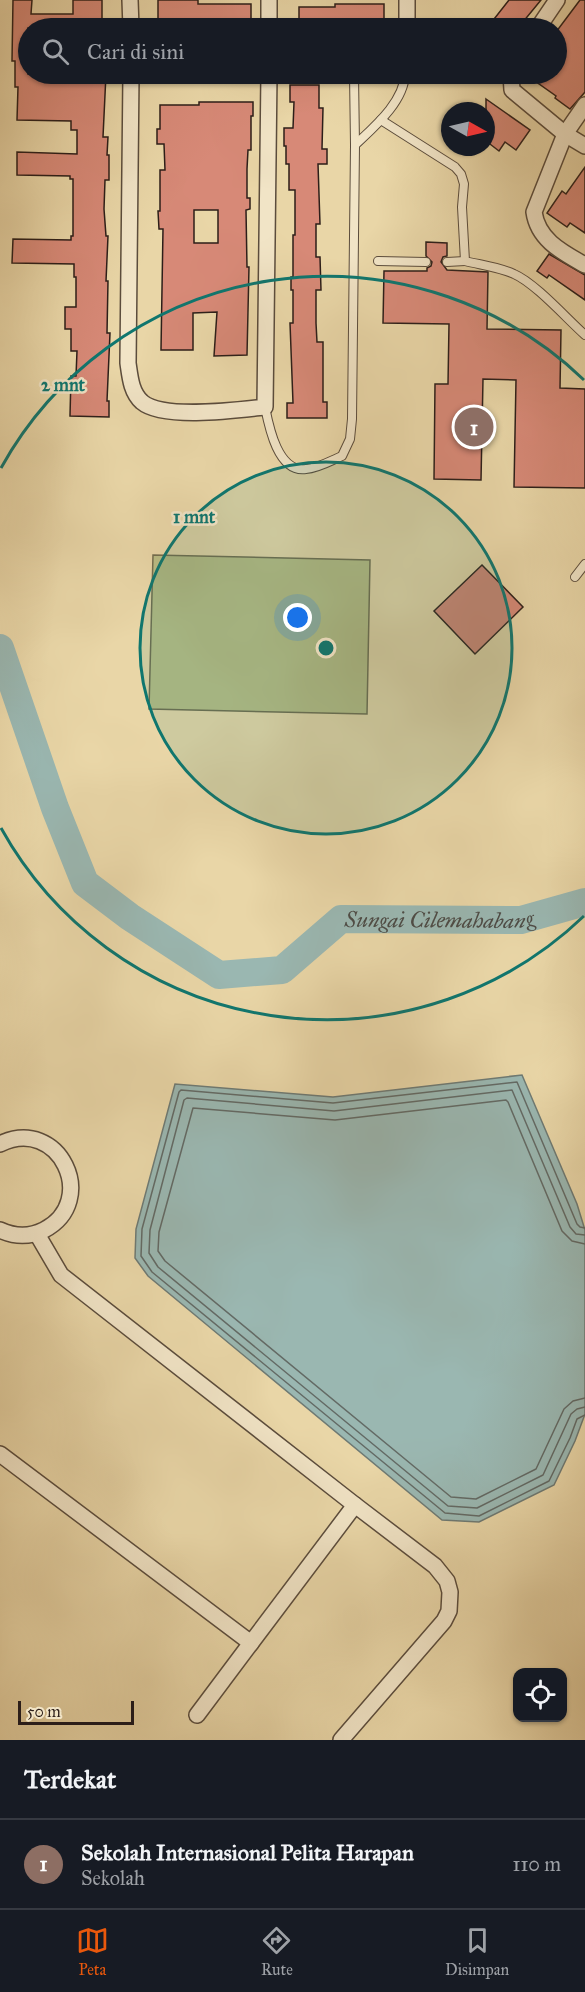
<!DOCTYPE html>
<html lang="id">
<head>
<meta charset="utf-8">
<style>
  :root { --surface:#171b24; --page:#242831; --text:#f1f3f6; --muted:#9ea1a6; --line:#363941; --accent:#ea580c }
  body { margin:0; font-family:"IM FELL Great Primer",serif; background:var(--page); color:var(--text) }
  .controls { position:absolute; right:18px; bottom:18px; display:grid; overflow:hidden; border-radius:12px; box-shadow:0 2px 4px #0004 }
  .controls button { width:54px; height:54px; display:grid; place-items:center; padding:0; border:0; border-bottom:2px solid var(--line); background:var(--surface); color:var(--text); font:30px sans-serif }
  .compass { position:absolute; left:441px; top:102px; width:54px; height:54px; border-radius:50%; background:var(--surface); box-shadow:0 2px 4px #0004; rotate:98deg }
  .scale { position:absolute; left:18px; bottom:15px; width:116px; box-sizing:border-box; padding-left:6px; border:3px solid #2c1e19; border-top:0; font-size:16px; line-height:21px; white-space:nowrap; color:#2c1e19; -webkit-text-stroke:4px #f1e4c6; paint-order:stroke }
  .you { position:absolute; left:298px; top:618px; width:21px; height:21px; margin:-15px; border:4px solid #fff; border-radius:50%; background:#1a73e8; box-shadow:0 0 0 9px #1a73e833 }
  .badge { display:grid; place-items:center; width:39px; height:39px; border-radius:50%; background:var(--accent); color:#fff; font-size:20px; font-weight:700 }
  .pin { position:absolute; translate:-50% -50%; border:3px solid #fff; box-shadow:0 2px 6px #0006 }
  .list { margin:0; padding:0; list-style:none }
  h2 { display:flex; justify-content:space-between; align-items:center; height:78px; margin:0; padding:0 24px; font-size:26px }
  h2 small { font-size:20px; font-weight:400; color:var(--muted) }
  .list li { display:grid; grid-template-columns:39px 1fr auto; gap:18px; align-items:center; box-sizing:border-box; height:90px; padding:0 24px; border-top:2px solid var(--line) }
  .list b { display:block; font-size:22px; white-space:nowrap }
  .list p { margin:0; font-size:20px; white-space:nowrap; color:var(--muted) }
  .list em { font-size:20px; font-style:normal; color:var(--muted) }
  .icon { flex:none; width:33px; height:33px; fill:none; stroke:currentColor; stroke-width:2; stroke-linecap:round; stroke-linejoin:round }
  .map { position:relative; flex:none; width:585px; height:1740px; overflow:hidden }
  .search { position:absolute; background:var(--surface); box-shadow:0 2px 4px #0004; left:18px; right:18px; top:18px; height:66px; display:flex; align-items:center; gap:15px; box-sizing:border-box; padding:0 21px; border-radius:33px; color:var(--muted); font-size:22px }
  .sheet { height:168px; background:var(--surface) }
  nav { display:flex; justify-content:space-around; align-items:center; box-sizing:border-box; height:84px; border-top:2px solid var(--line); background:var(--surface); font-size:16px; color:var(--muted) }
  nav a { display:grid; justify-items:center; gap:3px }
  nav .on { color:var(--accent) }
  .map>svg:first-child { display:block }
  .green { fill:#babd85; stroke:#736e4f; stroke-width:1.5 }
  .water { fill:#9ab7b1; stroke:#6e7a74; stroke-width:1.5 }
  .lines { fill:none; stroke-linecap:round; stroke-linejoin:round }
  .shore { stroke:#636a65; stroke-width:1.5 }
  .river { stroke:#9ab7b1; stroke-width:28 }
  .building { fill:#d78977; stroke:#2c1e19; stroke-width:1.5; fill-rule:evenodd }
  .service-casing { stroke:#5b4c3c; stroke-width:10 }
  .minor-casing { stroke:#5b4c3c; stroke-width:18 }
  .service { stroke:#f1e4c6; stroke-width:8 }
  .minor { stroke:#f1e4c6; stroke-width:15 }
  .ring { fill:none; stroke:#0f766e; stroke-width:3 }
  .labels { text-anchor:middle; stroke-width:5; stroke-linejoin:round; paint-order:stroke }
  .water-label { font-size:22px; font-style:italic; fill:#4d4c47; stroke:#f1e4c6 }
  .centre { fill:#0f766e; stroke:#f1e4c6; stroke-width:3 }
  .ring-label { font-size:18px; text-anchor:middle; font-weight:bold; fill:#0f766e; stroke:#f1e4c6; stroke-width:5; stroke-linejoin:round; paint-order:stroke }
</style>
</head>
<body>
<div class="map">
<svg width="585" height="1740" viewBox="0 0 585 1740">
  <rect width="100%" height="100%" fill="#e9d6a7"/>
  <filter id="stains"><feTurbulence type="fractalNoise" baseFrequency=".00333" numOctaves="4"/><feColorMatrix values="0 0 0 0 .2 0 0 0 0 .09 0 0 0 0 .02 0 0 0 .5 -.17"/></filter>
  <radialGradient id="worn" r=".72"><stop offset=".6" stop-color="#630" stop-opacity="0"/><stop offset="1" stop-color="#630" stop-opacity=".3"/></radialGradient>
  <!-- green -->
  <polygon class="green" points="153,555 370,560 367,714 149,709"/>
  <!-- water -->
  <polygon class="water" points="522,1075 577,1204 585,1230 585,1414 575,1441 554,1485 479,1522 442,1520 148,1276 135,1258 136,1229 175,1084 333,1097"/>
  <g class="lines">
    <!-- shore -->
    <g class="shore">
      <polyline points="585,1228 580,1227 577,1224 517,1082 333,1103 181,1090 179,1092 142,1229 141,1256 152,1272 445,1513 479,1516 549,1481 570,1438 577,1419 585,1415"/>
      <polyline points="585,1235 576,1234 570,1227 512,1090 334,1111 187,1098 184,1100 150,1230 149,1253 158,1267 448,1506 477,1508 543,1475 571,1414 577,1409 585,1407"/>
      <polyline points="585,1244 572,1241 562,1231 508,1102 506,1100 335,1120 193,1108 159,1232 158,1251 165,1261 451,1497 476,1499 536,1469 564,1409 573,1401 585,1398"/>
    </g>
    <!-- river -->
    <path class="river" id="s1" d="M0,648L55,808L85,883L130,917L219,975L282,970L341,919L521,920L585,902"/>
  </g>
  <!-- building -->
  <g class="building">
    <polygon points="13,0 32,0 31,14 73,14 73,0 102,0 102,19 93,19 93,28 28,28 28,74 106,74 103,137 108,137 107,155 109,155 109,180 105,180 104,209 106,236 108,236 106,281 108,281 107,333 110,333 107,401 109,401 109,417 70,416 71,376 76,376 77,351 71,351 71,329 65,329 65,307 76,307 76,277 74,277 74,264 12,263 13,239 71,240 71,236 73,236 73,179 70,179 70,176 17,175 17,152 77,154 77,130 71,130 71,121 17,120 18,87 15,87 15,61 12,61"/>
    <polygon points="158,0 198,0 198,4 251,4 251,23 208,23 208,20 158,20"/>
    <polygon points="509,0 541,0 518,28 487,28"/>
    <polygon points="580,0 585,0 585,92 570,109 555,98 556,96 525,74 556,74 556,32"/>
    <polygon points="335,4 384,4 384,24 299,22 299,7 335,7"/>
    <polygon points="290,85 319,85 319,108 323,108 322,149 327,149 327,164 318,164 320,224 316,224 316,257 320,257 321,290 316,290 316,323 317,342 323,342 323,402 327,402 327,418 287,418 287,403 293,403 290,323 293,323 293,290 291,290 291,277 293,277 293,235 295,235 295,190 289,190 289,164 286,164 286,146 284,146 284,128 293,128 294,102 290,102"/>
    <polygon points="486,99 530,130 516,150 505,142 499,151 486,141"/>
    <path d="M199,102H253V116H251V150H248L247,169V198H250V209L246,210L247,267H249L247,355L214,356L217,312L193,313V350H161L163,229H159L158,211H160V170H165L164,144H157V129H160V105H199ZM194,210H218V243H194Z"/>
    <polygon points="585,167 585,233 570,223 567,227 547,213 562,191 566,194"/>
    <polygon points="426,242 447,243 447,256 443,257 441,262 447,270 488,272 487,329 561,330 560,388 585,389 585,488 514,487 516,380 483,379 481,480 434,479 435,384 448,384 449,324 383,323 384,271 427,271 427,268 431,266 432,262 426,256"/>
    <polygon points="549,254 585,275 585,300 549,275 547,278 537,271"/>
    <polygon points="482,565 523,607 475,654 434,611"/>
  </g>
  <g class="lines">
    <defs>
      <g id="service">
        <polyline points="354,74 355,145"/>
        <path d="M381,120L455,167L461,174L464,184L462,207L465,261C481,265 499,267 514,274C535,283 567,319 585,335"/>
        <polyline points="378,261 426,262"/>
        <polyline points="447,262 465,261"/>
        <path d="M265,407C269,427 278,473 306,469C319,468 330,461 342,456L350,439L352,419L355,145C374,127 404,102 405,74"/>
        <polyline points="575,577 585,564"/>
      </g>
      <g id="minor">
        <polyline points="130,0 131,28"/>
        <polyline points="269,0 269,28"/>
        <polyline points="407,28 407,0"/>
        <polyline points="538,28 557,0"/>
        <path d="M131,74L128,363C130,377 131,392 142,402C163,420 238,410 265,407L269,74"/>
        <polyline points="511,74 512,90 565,134 585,146"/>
        <path d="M585,105L565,134L534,212C538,240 562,252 585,265"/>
        <path d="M0,1144C59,1115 100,1201 44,1230C30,1237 15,1237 0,1230"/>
        <polyline points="37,1234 61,1275 355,1505 435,1566 447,1581 450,1592 449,1611 444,1621 341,1740"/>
        <polyline points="0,1454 251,1643 355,1505"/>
        <polyline points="197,1715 251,1643"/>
      </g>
    </defs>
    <!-- service casing -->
    <use href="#service" class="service-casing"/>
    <!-- minor casing -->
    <use href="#minor" class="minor-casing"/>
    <!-- service -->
    <use href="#service" class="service"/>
    <!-- minor -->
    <use href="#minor" class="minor"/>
  </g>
  <!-- distance rings -->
  <circle cx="326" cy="648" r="186" fill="#0f766e" fill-opacity=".12"/>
  <g class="ring">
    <circle cx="326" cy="648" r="186"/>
    <path d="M584 916A372 372 0 0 1 1 828M1 468A372 372 0 0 1 584 380"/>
  </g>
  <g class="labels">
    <!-- water labels -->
    <g class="water-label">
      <text dy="8" stroke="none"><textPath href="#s1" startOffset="652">Sungai Cilemahabang</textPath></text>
    </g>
  </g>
  <circle cx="326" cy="648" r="9" class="centre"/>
  <g class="ring-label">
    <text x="63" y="391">2 mnt</text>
    <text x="194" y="523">1 mnt</text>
  </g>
  <rect width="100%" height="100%" filter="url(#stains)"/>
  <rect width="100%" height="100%" fill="url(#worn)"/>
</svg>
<div class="controls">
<button><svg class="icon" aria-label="locate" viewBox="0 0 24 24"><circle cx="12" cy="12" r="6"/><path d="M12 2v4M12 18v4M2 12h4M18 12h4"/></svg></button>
</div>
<svg class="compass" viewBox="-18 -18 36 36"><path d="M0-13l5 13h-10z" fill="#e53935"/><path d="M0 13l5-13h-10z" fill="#9ea1a6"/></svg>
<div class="scale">50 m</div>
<div class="you"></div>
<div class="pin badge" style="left:474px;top:427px;background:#8d6e63">1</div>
<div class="search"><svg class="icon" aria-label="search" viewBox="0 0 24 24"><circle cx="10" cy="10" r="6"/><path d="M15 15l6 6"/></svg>Cari di sini</div>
</div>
<section class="sheet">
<h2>Terdekat<small></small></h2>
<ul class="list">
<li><span class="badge" style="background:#8d6e63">1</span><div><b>Sekolah Internasional Pelita Harapan</b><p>Sekolah</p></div><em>110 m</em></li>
</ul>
</section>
<nav>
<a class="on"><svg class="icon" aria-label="map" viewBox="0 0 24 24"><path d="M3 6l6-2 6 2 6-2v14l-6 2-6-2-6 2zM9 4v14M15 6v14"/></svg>Peta</a>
<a><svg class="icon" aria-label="directions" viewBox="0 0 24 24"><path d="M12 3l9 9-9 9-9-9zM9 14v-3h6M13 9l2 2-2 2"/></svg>Rute</a>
<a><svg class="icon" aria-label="saved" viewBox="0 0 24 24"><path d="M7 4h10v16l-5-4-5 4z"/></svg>Disimpan</a>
</nav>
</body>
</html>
